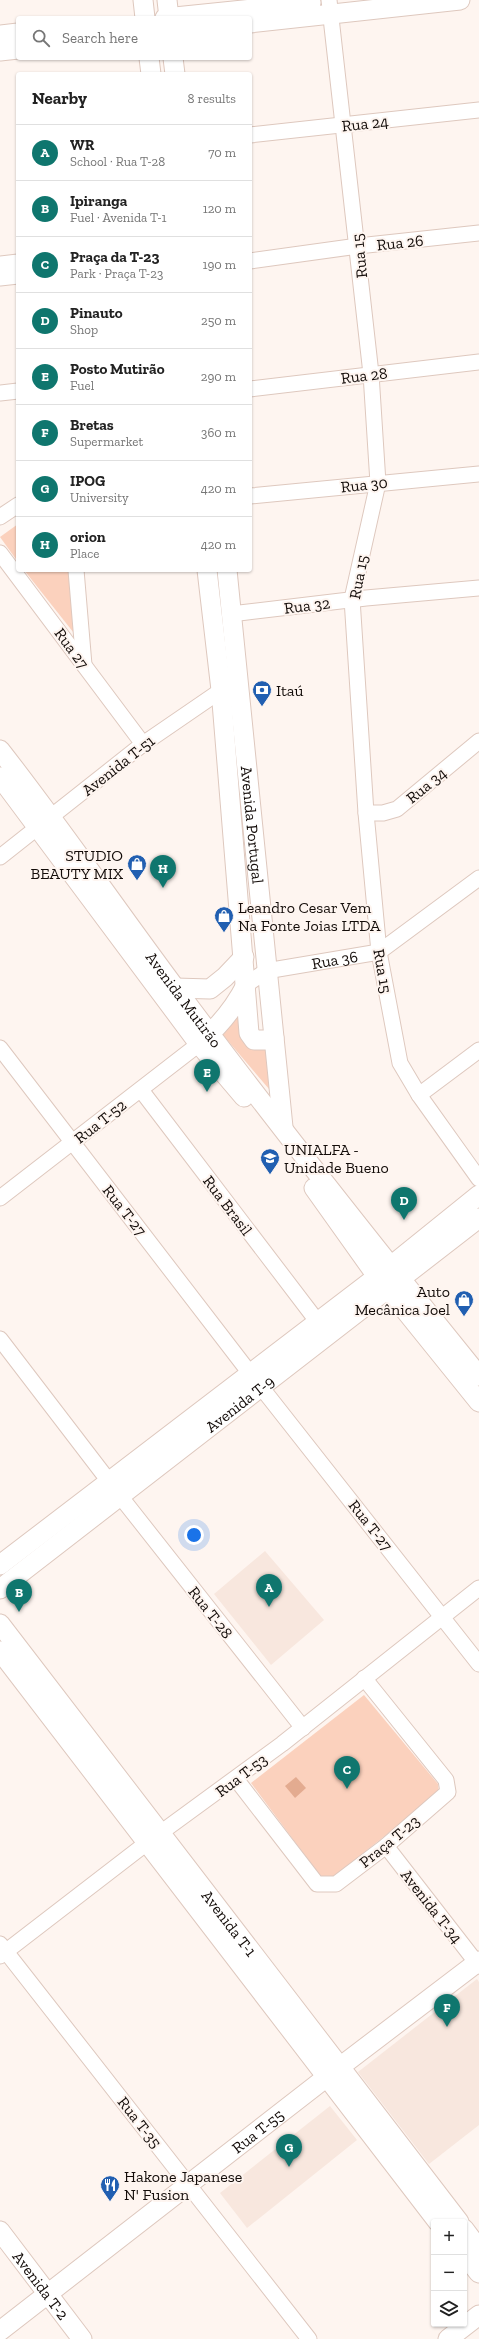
<!DOCTYPE html>
<html lang="en">
<head>
<meta charset="utf-8">
<style>
  :root { --surface:#fff; --page:#f6f6f6; --text:#222; --muted:#767676; --line:#e0e0e0; --accent:#0f766e }
  body { margin:0; font-family:"Zilla Slab",serif; background:var(--page); color:var(--text) }
  .controls { position:absolute; right:12px; bottom:12px; display:grid; overflow:hidden; border-radius:4px; box-shadow:0 1px 3px #0004 }
  .controls button { width:36px; height:36px; display:grid; place-items:center; padding:0; border:0; border-bottom:1px solid var(--line); background:var(--surface); color:var(--text); font:20px sans-serif }
  .you { position:absolute; left:194px; top:1535px; width:14px; height:14px; margin:-10px; border:3px solid #fff; border-radius:50%; background:#1a73e8; box-shadow:0 0 0 6px #1a73e833 }
  .badge { display:grid; place-items:center; width:26px; height:26px; border-radius:50%; background:var(--accent); color:#fff; font-size:13px; font-weight:700 }
  .pin { position:absolute; translate:-50% -33px; filter:drop-shadow(0 1px 2px #0008) }
  .pin::after { content:''; position:absolute; top:21px; width:14px; height:12px; background:inherit; clip-path:polygon(0 0,100% 0,50% 100%) }
  .list { margin:0; padding:0; list-style:none }
  h2 { display:flex; justify-content:space-between; align-items:center; height:52px; margin:0; padding:0 16px; font-size:17px }
  h2 small { font-size:13px; font-weight:400; color:var(--muted) }
  .list li { display:grid; grid-template-columns:26px 1fr auto; gap:12px; align-items:center; box-sizing:border-box; height:56px; padding:0 16px; border-top:1px solid var(--line) }
  .list b { display:block; font-size:15px; white-space:nowrap }
  .list p { margin:0; font-size:13px; white-space:nowrap; color:var(--muted) }
  .list em { font-size:13px; font-style:normal; color:var(--muted) }
  .icon { flex:none; width:22px; height:22px; fill:none; stroke:currentColor; stroke-width:2; stroke-linecap:round; stroke-linejoin:round }
  .map { position:relative; flex:none; width:479px; height:2339px; overflow:hidden }
  .search { position:absolute; background:var(--surface); box-shadow:0 1px 3px #0004; left:16px; top:16px; width:236px; height:44px; display:flex; align-items:center; gap:10px; box-sizing:border-box; padding:0 14px; border-radius:4px; color:var(--muted); font-size:15px }
  .panel { position:absolute; background:var(--surface); box-shadow:0 1px 3px #0004; left:16px; top:72px; width:236px; height:500px; border-radius:4px }
  .map>svg:first-child { display:block }
  .built { fill:#f8e7de }
  .green { fill:#fbd1bd }
  .water { fill:#e3ab90 }
  .lines { fill:none; stroke-linecap:round; stroke-linejoin:round }
  .minor-casing { stroke:#dec8be; stroke-width:17 }
  .major-casing { stroke:#dec8be; stroke-width:21 }
  .minor { stroke:#fff; stroke-width:15 }
  .major { stroke:#fff; stroke-width:19 }
  .labels { text-anchor:middle; stroke-width:4; stroke-linejoin:round; paint-order:stroke }
  .street-label { font-size:16px; fill:#130c09; stroke:#fef5f0 }
  .poi-label { font-size:16px; fill:#130c09; stroke:#fef5f0; text-anchor:start }
</style>
</head>
<body>
<div class="map">
<svg width="479" height="2339" viewBox="0 0 479 2339">
  <rect width="100%" height="100%" fill="#fef5f0"/>
  <!-- built -->
  <g class="built">
    <polygon points="265,1551 324,1620 271,1665 214,1594"/>
    <polygon points="477,1979 479,1982 479,2125 429,2164 358,2072"/>
    <polygon points="330,2106 357,2140 247,2228 220,2193"/>
  </g>
  <!-- green -->
  <g class="green">
    <polygon points="18,524 18,562 0,537"/>
    <polygon points="24,570 73,570 81,642"/>
    <polygon points="238,1004 238,1025 244,1040 264,1045 268,1063 269,1089 217,1028"/>
    <polygon points="364,1695 438,1784 439,1793 333,1877 321,1877 251,1783"/>
  </g>
  <!-- water -->
  <polygon class="water" points="296,1777 306,1788 295,1798 285,1786"/>
  <g class="lines">
    <defs>
      <g id="minor">
        <polyline points="329,0 371,374 378,483 352,599 366,813 379,952 400,1063 419,1095 479,1179"/>
        <polyline points="250,135 479,110"/>
        <polyline points="250,261 358,246 479,233"/>
        <polyline points="0,264 18,262"/>
        <polyline points="0,278 18,276"/>
        <polyline points="250,389 479,362"/>
        <polyline points="0,393 18,391"/>
        <polyline points="250,496 479,474"/>
        <polyline points="0,517 18,505"/>
        <polyline points="0,553 143,744"/>
        <polyline points="76,570 84,665"/>
        <polyline points="231,614 366,598 479,588"/>
        <polyline points="366,813 383,813 397,809 479,741"/>
        <polyline points="0,857 143,744 229,685"/>
        <path id="s1" d="M246,985L266,971L379,952L479,878"/>
        <polyline points="0,1048 249,1372"/>
        <polyline points="141,1090 317,1321"/>
        <polyline points="419,1095 479,1050"/>
        <polyline points="0,1198 199,1044"/>
        <polyline points="0,1339 108,1480"/>
        <polyline points="261,1387 479,1664"/>
        <polyline points="120,1496 303,1728"/>
        <polyline points="236,1779 317,1884 336,1884 386,1846 448,1792 446,1780 364,1678"/>
        <polyline points="386,1846 479,1966"/>
        <polyline points="0,1944 309,2339"/>
        <polyline points="0,1956 148,1842 282,1744 479,1588"/>
      </g>
      <g id="major">
        <polyline points="143,0 145,18"/>
        <polyline points="167,0 169,18"/>
        <polyline points="165,18 311,3"/>
        <polyline points="250,23 460,0"/>
        <polyline points="0,35 18,33"/>
        <polyline points="0,51 18,49"/>
        <polyline points="149,58 151,74"/>
        <polyline points="173,58 175,74"/>
        <polyline points="207,570 221,690 249,1033 254,1040 268,1040 274,1038"/>
        <path id="s2" d="M227,570L283,1127"/>
        <path id="s3" d="M0,750C61,828 117,910 176,989C274,1120 376,1249 479,1376"/>
        <polyline points="0,777 199,1044 244,1097"/>
        <polyline points="175,988 210,989 225,977 244,957"/>
        <path d="M201,1042C219,1026 235,1007 246,985"/>
        <polyline points="314,1188 371,1268 479,1402"/>
        <polyline points="0,1565 391,1266 479,1195"/>
        <path id="s4" d="M0,1589L479,1218"/>
        <path id="s5" d="M0,1624L459,2222"/>
        <polyline points="0,1651 438,2222"/>
        <polyline points="464,2229 479,2249"/>
        <path id="s6" d="M0,2231L82,2339"/>
        <polyline points="464,2254 479,2273"/>
        <path id="s7" d="M0,2331L328,2076L479,1961"/>
        <polyline points="448,2339 479,2315"/>
      </g>
    </defs>
    <!-- minor casing -->
    <use href="#minor" class="minor-casing"/>
    <!-- major casing -->
    <use href="#major" class="major-casing"/>
    <!-- minor -->
    <use href="#minor" class="minor"/>
    <!-- major -->
    <use href="#major" class="major"/>
  </g>
  <!-- icons -->
  <defs>
    <symbol id="bank-pin" viewBox="-11 -11 22 30"><path d="M0 17L-7.5 6A9.5 9.5 0 1 1 7.5 6Z" fill="#215fb1" stroke="#fef5f0"/><path d="M-6-4H6V4H-6ZM0-2.3a2.3 2.3 0 1 0 0 4.6a2.3 2.3 0 1 0 0-4.6Z" fill="#fff"/></symbol>
    <symbol id="shop-pin" viewBox="-11 -11 22 30"><path d="M0 17L-7.5 6A9.5 9.5 0 1 1 7.5 6Z" fill="#215fb1" stroke="#fef5f0"/><path d="M-5-2.5h2.3a2.7 3.5 0 0 1 5.4 0H5L5.5 6h-11ZM-1.5-2.5h3a1.5 2.3 0 0 0-3 0Z" fill="#fff"/></symbol>
    <symbol id="school-pin" viewBox="-11 -11 22 30"><path d="M0 17L-7.5 6A9.5 9.5 0 1 1 7.5 6Z" fill="#215fb1" stroke="#fef5f0"/><path d="M0-5L7-2L0 1L-7-2ZM-4 1L0 2.5L4 1V4Q0 6-4 4Z" fill="#fff"/></symbol>
    <symbol id="restaurant-pin" viewBox="-11 -11 22 30"><path d="M0 17L-7.5 6A9.5 9.5 0 1 1 7.5 6Z" fill="#215fb1" stroke="#fef5f0"/><path d="M-5-6h1v4h1v-4h1v4h1v-4h1v5L-1.5 .5V6h-2V.5L-5-1ZM5-6V6H3V1.5H1.5Q1.5-4 5-6Z" fill="#fff"/></symbol>
  </defs>
  <g fill-rule="evenodd">
    <use href="#bank-pin" x="251" y="679" width="22" height="30"/>
    <use href="#shop-pin" x="126" y="853" width="22" height="30"/>
    <use href="#shop-pin" x="213" y="905" width="22" height="30"/>
    <use href="#school-pin" x="259" y="1147" width="22" height="30"/>
    <use href="#shop-pin" x="453" y="1289" width="22" height="30"/>
    <use href="#restaurant-pin" x="99" y="2174" width="22" height="30"/>
  </g>
  <g class="labels">
    <!-- street labels -->
    <g class="street-label">
      <text transform="translate(365 123) rotate(-6)" y="6">Rua 24</text>
      <text transform="translate(400 242) rotate(-6)" y="6">Rua 26</text>
      <text transform="translate(359 256) rotate(-96)" y="6">Rua 15</text>
      <text transform="translate(364 375) rotate(-7)" y="6">Rua 28</text>
      <text transform="translate(364 484) rotate(-6)" y="6">Rua 30</text>
      <text transform="translate(358 577) rotate(-79)" y="6">Rua 15</text>
      <text transform="translate(307 605) rotate(-7)" y="6">Rua 32</text>
      <text transform="translate(72 648) rotate(54)" y="6">Rua 27</text>
      <text transform="translate(118 765) rotate(-38)" y="6">Avenida T-51</text>
      <text transform="translate(426 785) rotate(-39)" y="6">Rua 34</text>
      <text dy="6" stroke="none"><textPath href="#s2" startOffset="256">Avenida Portugal</textPath></text>
      <text dy="6" stroke="none"><textPath href="#s1" startOffset="94">Rua 36</textPath></text>
      <text transform="translate(383 971) rotate(80)" y="6">Rua 15</text>
      <text dy="6" stroke="none"><textPath href="#s3" startOffset="310">Avenida Mutirão</textPath></text>
      <text transform="translate(100 1121) rotate(-38)" y="6">Rua T-52</text>
      <text transform="translate(228 1205) rotate(53)" y="6">Rua Brasil</text>
      <text transform="translate(125 1210) rotate(52)" y="6">Rua T-27</text>
      <text dy="6" stroke="none"><textPath href="#s4" startOffset="303">Avenida T-9</textPath></text>
      <text transform="translate(371 1525) rotate(52)" y="6">Rua T-27</text>
      <text transform="translate(211 1612) rotate(52)" y="6">Rua T-28</text>
      <text transform="translate(241 1775) rotate(-37)" y="6">Rua T-53</text>
      <text transform="translate(389 1841) rotate(-39)" y="6">Praça T-23</text>
      <text transform="translate(432 1906) rotate(52)" y="6">Avenida T-34</text>
      <text dy="6" stroke="none"><textPath href="#s5" startOffset="377">Avenida T-1</textPath></text>
      <text transform="translate(140 2122) rotate(52)" y="6">Rua T-35</text>
      <text dy="6" stroke="none"><textPath href="#s7" startOffset="326">Rua T-55</textPath></text>
      <text dy="6" stroke="none"><textPath href="#s6" startOffset="68">Avenida T-2</textPath></text>
    </g>
    <!-- poi labels -->
    <g class="poi-label">
      <text x="276" y="696">Itaú</text>
      <text x="123" y="861" text-anchor="end">STUDIO<tspan x="123" dy="18">BEAUTY MIX</tspan></text>
      <text x="238" y="913">Leandro Cesar Vem<tspan x="238" dy="18">Na Fonte Joias LTDA</tspan></text>
      <text x="284" y="1155">UNIALFA -<tspan x="284" dy="18">Unidade Bueno</tspan></text>
      <text x="450" y="1297" text-anchor="end">Auto<tspan x="450" dy="18">Mecânica Joel</tspan></text>
      <text x="124" y="2182">Hakone Japanese<tspan x="124" dy="18">N' Fusion</tspan></text>
    </g>
  </g>
</svg>
<div class="controls">
<button>+</button>
<button>−</button>
<button><svg class="icon" aria-label="layers" viewBox="0 0 24 24"><path d="M12 4l9 5-9 5-9-5zM3 14l9 5 9-5"/></svg></button>
</div>
<div class="you"></div>
<div class="pin badge" style="left:269px;top:1607px">A</div>
<div class="pin badge" style="left:19px;top:1612px">B</div>
<div class="pin badge" style="left:347px;top:1789px">C</div>
<div class="pin badge" style="left:404px;top:1220px">D</div>
<div class="pin badge" style="left:207px;top:1092px">E</div>
<div class="pin badge" style="left:447px;top:2027px">F</div>
<div class="pin badge" style="left:289px;top:2167px">G</div>
<div class="pin badge" style="left:163px;top:888px">H</div>
<div class="search"><svg class="icon" aria-label="search" viewBox="0 0 24 24"><circle cx="10" cy="10" r="6"/><path d="M15 15l6 6"/></svg>Search here</div>
<section class="panel">
<h2>Nearby<small>8 results</small></h2>
<ul class="list">
<li><span class="badge">A</span><div><b>WR</b><p>School · Rua T-28</p></div><em>70 m</em></li>
<li><span class="badge">B</span><div><b>Ipiranga</b><p>Fuel · Avenida T-1</p></div><em>120 m</em></li>
<li><span class="badge">C</span><div><b>Praça da T-23</b><p>Park · Praça T-23</p></div><em>190 m</em></li>
<li><span class="badge">D</span><div><b>Pinauto</b><p>Shop</p></div><em>250 m</em></li>
<li><span class="badge">E</span><div><b>Posto Mutirão</b><p>Fuel</p></div><em>290 m</em></li>
<li><span class="badge">F</span><div><b>Bretas</b><p>Supermarket</p></div><em>360 m</em></li>
<li><span class="badge">G</span><div><b>IPOG</b><p>University</p></div><em>420 m</em></li>
<li><span class="badge">H</span><div><b>orion</b><p>Place</p></div><em>420 m</em></li>
</ul>
</section>
</div>
</body>
</html>
